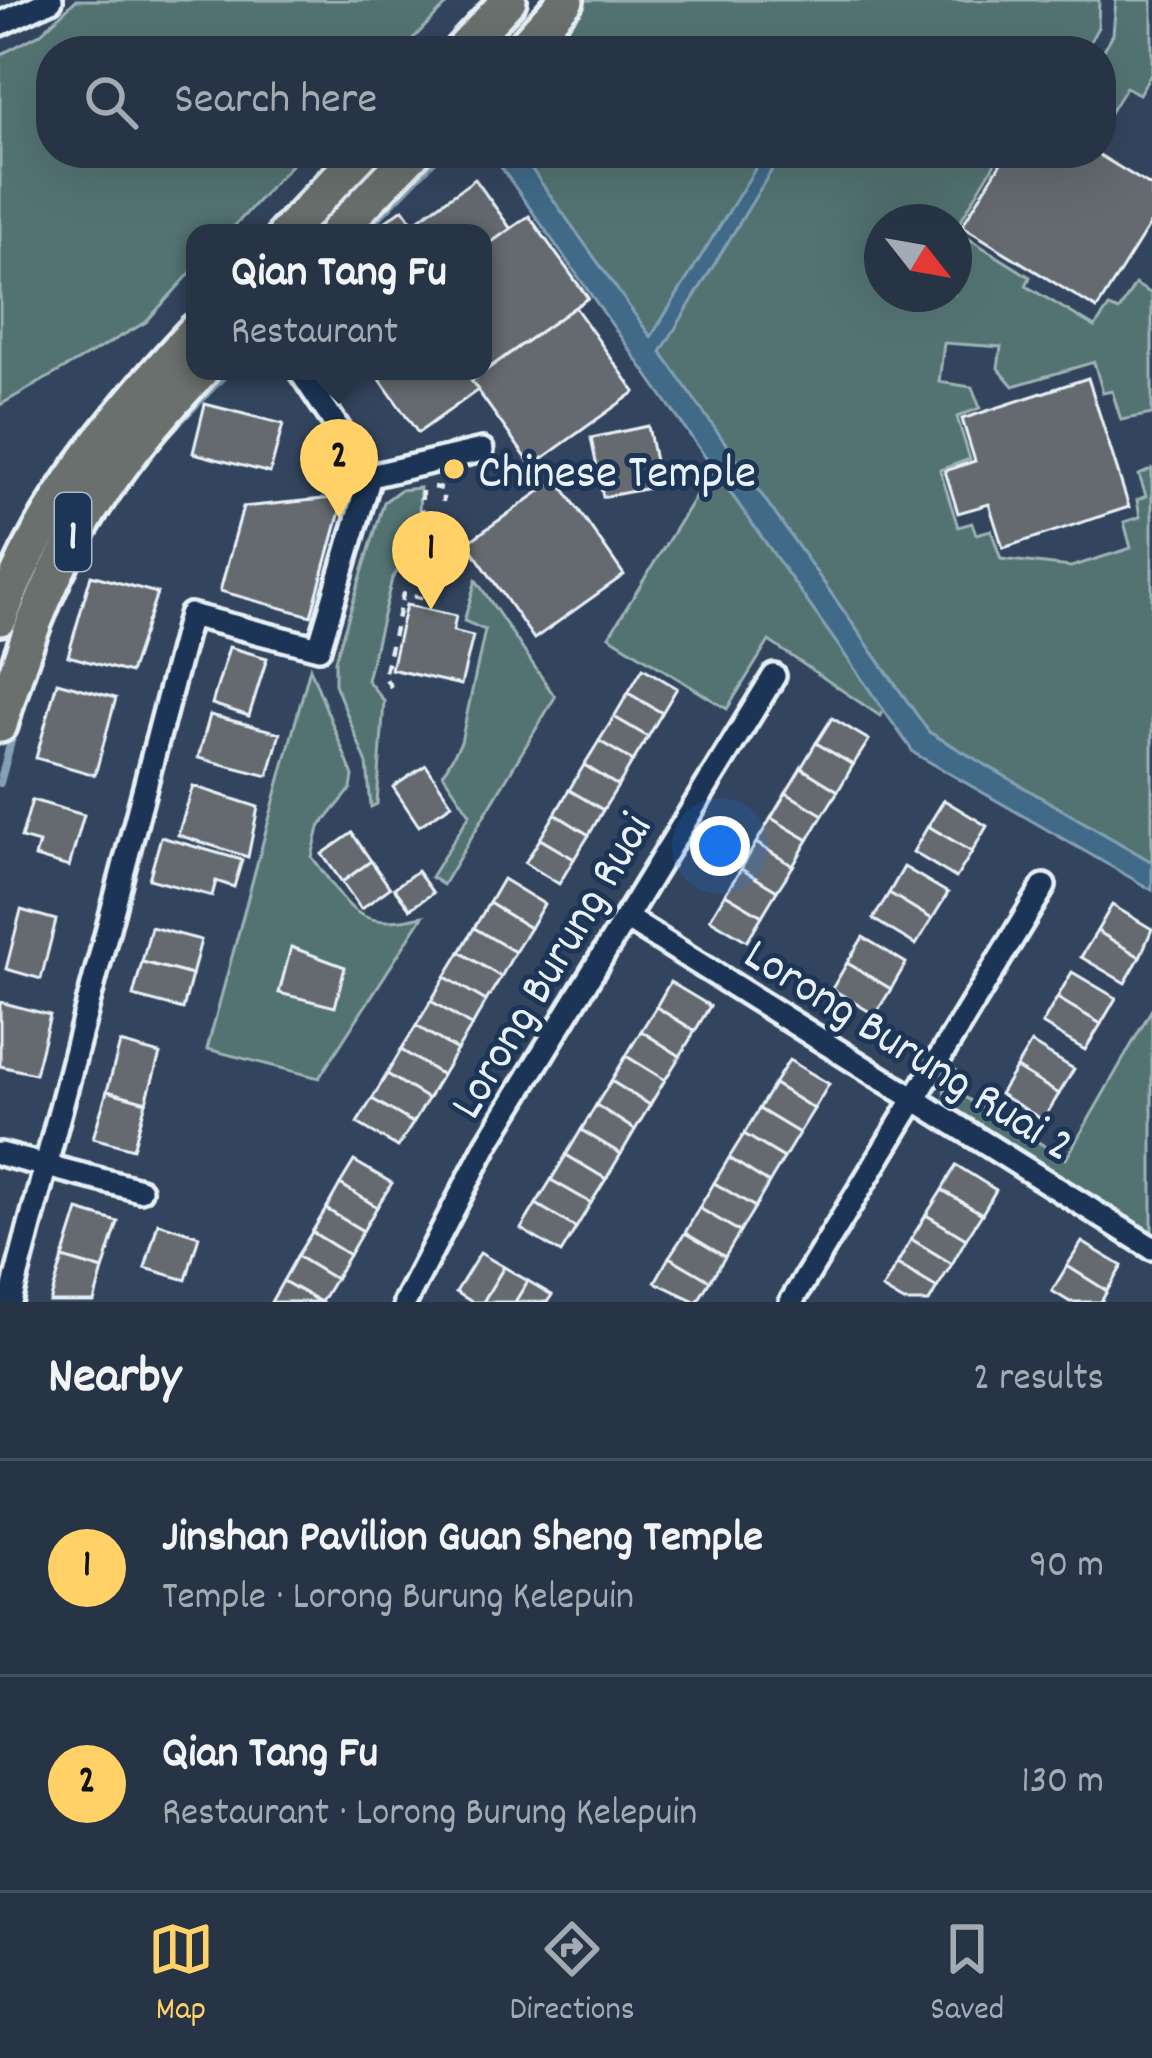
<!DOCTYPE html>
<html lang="en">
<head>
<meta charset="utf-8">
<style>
  :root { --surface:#263446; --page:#323f51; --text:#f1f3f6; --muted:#a4aab3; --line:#424f5f; --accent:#ffd166 }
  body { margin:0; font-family:Dekko,sans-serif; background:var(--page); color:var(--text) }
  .compass { position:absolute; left:864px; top:204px; width:108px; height:108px; border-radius:50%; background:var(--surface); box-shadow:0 12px 48px #0002; rotate:121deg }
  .you { position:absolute; left:720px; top:846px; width:42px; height:42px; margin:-30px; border:9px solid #fff; border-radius:50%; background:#1a73e8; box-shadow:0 0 0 18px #1a73e833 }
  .badge { display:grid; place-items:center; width:78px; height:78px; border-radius:50%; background:var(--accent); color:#111; font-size:39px; font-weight:700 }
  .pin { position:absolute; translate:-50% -99px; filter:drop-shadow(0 3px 6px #0008) }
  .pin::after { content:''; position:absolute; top:63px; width:42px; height:36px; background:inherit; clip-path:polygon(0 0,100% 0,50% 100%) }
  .popup { position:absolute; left:186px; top:224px; width:306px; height:156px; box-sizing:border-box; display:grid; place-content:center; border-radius:24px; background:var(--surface); filter:drop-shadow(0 3px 9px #0005); font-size:39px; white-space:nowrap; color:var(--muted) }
  .popup b { font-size:45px; color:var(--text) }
  .popup::after { content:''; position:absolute; left:50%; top:100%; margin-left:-24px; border:24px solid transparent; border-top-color:var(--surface) }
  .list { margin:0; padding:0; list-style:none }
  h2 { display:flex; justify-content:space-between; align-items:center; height:156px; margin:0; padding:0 48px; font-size:51px }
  h2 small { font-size:39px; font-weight:400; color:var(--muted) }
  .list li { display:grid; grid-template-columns:78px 1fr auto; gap:36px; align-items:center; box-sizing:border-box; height:216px; padding:0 48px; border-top:3px solid var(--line) }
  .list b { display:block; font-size:45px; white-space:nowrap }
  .list p { margin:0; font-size:39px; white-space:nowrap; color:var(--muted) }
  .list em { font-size:39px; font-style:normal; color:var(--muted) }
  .icon { flex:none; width:66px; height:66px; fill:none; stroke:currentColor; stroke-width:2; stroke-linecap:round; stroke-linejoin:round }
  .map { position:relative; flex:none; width:1152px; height:1302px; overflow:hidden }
  .search { position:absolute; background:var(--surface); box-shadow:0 12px 48px #0002; left:36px; right:36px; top:36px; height:132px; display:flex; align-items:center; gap:30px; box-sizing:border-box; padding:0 42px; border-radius:48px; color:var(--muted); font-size:45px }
  .sheet { height:588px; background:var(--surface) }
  nav { display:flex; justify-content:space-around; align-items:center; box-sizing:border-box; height:168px; border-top:3px solid var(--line); background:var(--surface); font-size:33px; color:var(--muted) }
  nav a { display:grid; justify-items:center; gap:6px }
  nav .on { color:var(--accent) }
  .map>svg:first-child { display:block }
  .green { fill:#537372; stroke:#9eb2b5; stroke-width:3; fill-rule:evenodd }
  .water { fill:#406a87; stroke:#83a0b4; stroke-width:3 }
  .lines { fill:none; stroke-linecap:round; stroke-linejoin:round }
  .stream { stroke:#83a0b4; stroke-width:8 }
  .building { fill:#656a70; stroke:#e8f1f8; stroke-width:3 }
  .street-casing { stroke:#e8f1f8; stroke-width:30 }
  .primary-casing { stroke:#e8f1f8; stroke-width:42 }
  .path { stroke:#e8f1f8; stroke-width:4.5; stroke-dasharray:9 9; stroke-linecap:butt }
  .street { stroke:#1d3557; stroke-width:21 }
  .primary { stroke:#6a706d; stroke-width:33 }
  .poi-dot { fill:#ffd166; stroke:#1d3557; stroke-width:4.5 }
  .labels { text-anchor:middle; stroke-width:10; stroke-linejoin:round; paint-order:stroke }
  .shield { fill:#1d3557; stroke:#abb9c8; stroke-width:3 }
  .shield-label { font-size:45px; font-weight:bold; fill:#e8f1f8 }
  .poi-label { font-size:48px; fill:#e8f1f8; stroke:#1d3557; text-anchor:start }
  .street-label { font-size:48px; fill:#e8f1f8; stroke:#1d3557 }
</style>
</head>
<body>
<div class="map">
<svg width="1152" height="1302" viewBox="0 0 1152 1302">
  <rect width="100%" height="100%" fill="#33455e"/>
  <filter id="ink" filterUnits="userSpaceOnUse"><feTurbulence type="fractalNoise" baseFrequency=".00833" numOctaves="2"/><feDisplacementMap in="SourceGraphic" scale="24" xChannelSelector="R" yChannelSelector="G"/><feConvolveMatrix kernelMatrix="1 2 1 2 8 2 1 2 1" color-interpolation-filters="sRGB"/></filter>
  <g filter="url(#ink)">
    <!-- green -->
    <g class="green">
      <polygon points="76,0 451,0 401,51 51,51 51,153 302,153 228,233 195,233 195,268 146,322 0,405 0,55 40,34"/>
      <polygon points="582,0 1099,0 1098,27 1085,51 541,51"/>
      <polygon points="1116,0 1152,0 1152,72 1139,94 1126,87 1101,127 1101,55 1113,34"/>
      <polygon points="520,153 765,153 651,338"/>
      <path d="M782,153H1001L955,230L1030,277L1026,286L1095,327L1109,307L1119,311L1135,284L1152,294V414L1121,420L1112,391L1103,393L1094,362L1013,386L998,368L1001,347L944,343L939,382L972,387L980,408L957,417L970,459L940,470L958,527L972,523L976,534L991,530L1001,559L1071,567L1131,548L1124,522L1140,517L1137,500L1146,496L1139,475L1152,469V862L929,732L660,351ZM882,222H954V294H882Z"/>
      <polygon points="713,468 884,710 880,716 769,641 727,709 609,636"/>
      <polygon points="420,488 418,541 392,579 367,680 384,701 377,804 371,807 367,764 335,684 335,660 384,502 400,490"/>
      <polygon points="476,580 555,697 443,885 431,877 470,814 443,774 461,742 485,630 464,621"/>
      <path d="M310,668L353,776L351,789L319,828L312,857C351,908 354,932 423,916L319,1078L207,1049Z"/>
      <polygon points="1152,1009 1152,1233 948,1106 944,1091 953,1068 961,1074 953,1090 1066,1159"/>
    </g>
    <!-- water -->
    <polygon class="water" points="491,153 520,153 651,337 765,153 782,153 661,352 929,732 1152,862 1152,890 914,753"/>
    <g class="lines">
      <!-- stream -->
      <g class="stream">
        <polyline points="363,233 441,153"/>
        <polyline points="155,447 228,371"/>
        <polyline points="0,783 15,726"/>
      </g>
    </g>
    <!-- building -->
    <g class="building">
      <polygon points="1007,153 1096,153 1152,187 1152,221 1097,309 962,226"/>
      <polygon points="475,179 511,229 483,248 483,233 420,233 413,223"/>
      <polygon points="403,209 420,233 369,233"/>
      <polygon points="529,216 588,298 471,381 464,371 483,371 483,248"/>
      <polygon points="575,307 635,392 532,466 471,381"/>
      <polygon points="374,371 464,371 478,390 418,433"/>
      <polygon points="1088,378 1129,507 1003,548 989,504 958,513 945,471 975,461 962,419"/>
      <polygon points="205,404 283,424 270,473 193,453"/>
      <polygon points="648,426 660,486 603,497 591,438"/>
      <polygon points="557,479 624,575 534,639 467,543"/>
      <polygon points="344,497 311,616 220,591 243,507"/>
      <polygon points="91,575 157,593 130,673 68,656"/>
      <polygon points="406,605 456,616 453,631 473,636 461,685 391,669"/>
      <polygon points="229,647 267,658 249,716 212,704"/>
      <polygon points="643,668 677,688 662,713 628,693"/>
      <polygon points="57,682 116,698 95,775 36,758"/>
      <polygon points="628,693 662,713 648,737 614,717"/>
      <polygon points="210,715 280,733 268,776 198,758"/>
      <polygon points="614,717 648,737 633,761 599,741"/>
      <polygon points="832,718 869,740 853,765 816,743"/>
      <polygon points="599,741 633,761 618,786 584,765"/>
      <polygon points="816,743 853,765 838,791 801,768"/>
      <polygon points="426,765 452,804 419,826 393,787"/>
      <polygon points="584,765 618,786 603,810 569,790"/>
      <polygon points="801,768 838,791 823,815 786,793"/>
      <polygon points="193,786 258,807 248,857 178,835"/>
      <polygon points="569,790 603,810 589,835 555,814"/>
      <polygon points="786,793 823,815 808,840 771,818"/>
      <polygon points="32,800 84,815 69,867 35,857 39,843 21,838"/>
      <polygon points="944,800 987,826 972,852 928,826"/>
      <polygon points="555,814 589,835 574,859 540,839"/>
      <polygon points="771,818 808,840 793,866 756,843"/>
      <polygon points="928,826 972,852 956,878 913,852"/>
      <polygon points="352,833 371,861 342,882 322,854"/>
      <polygon points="161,837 242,860 234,887 216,881 212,896 149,879"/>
      <polygon points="540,839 574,859 559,884 525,863"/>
      <polygon points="756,843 793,866 777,891 741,869"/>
      <polygon points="371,861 390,888 361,909 342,882"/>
      <polygon points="904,867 948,893 932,919 889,893"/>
      <polygon points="741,869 777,891 762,916 725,894"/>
      <polygon points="417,871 433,893 410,909 394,888"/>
      <polygon points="503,879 544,904 530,928 489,903"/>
      <polygon points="889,893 932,919 916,945 873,919"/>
      <polygon points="725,894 762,916 747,941 710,919"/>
      <polygon points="489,903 530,928 515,952 474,928"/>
      <polygon points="1112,905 1152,929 1140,957 1097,931"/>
      <polygon points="21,910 56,920 41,979 6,969"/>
      <polygon points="151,927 201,940 192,975 142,962"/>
      <polygon points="474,928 515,952 501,977 460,952"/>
      <polygon points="1097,931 1140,957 1125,983 1081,957"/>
      <polygon points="863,937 906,963 891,989 847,963"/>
      <polygon points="291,947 345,967 335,1007 279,993"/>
      <polygon points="460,952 501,977 486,1001 445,977"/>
      <polygon points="142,962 192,975 183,1009 133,996"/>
      <polygon points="847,963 891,989 875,1015 832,989"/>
      <polygon points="1072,972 1116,998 1101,1024 1057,998"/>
      <polygon points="445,977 486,1001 472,1026 431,1001"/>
      <polygon points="670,982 710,1006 695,1031 656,1007"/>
      <polygon points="1057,998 1101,1024 1085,1050 1042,1024"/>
      <polygon points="431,1001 472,1026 457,1050 416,1026"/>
      <polygon points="0,1002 50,1015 35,1074 0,1066"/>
      <polygon points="656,1007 695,1031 680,1056 641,1031"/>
      <polygon points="416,1026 457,1050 442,1075 401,1050"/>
      <polygon points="641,1031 680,1056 665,1080 626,1056"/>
      <polygon points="120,1043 160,1054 146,1102 107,1091"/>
      <polygon points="1031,1043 1074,1069 1059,1094 1016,1068"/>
      <polygon points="401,1050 442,1075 428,1099 387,1074"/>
      <polygon points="626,1056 665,1080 650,1105 611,1081"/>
      <polygon points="789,1060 829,1084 814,1109 774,1084"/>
      <polygon points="1016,1068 1059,1094 1043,1120 1000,1094"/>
      <polygon points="387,1074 428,1099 413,1123 372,1099"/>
      <polygon points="611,1081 650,1105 635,1130 596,1105"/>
      <polygon points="774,1084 814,1109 799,1133 759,1109"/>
      <polygon points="107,1091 146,1102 133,1149 93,1138"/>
      <polygon points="372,1099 413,1123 398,1147 357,1123"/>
      <polygon points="596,1105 635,1130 621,1154 581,1130"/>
      <polygon points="759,1109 799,1133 784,1158 744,1134"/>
      <polygon points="581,1130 621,1154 606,1179 566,1155"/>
      <polygon points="744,1134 784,1158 769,1183 729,1158"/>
      <polygon points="566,1155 606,1179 591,1203 551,1180"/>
      <polygon points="729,1158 769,1183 755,1207 714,1183"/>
      <polygon points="354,1161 392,1183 377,1207 340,1184"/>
      <polygon points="956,1165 996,1190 982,1214 942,1190"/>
      <polygon points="551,1180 591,1203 576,1228 536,1204"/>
      <polygon points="714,1183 755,1207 740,1232 699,1208"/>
      <polygon points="340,1184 377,1207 363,1231 326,1209"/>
      <polygon points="942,1190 982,1214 966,1239 926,1215"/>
      <polygon points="536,1204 576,1228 561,1253 521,1229"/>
      <polygon points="699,1208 740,1232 725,1257 685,1233"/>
      <polygon points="326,1209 363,1231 349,1255 312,1232"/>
      <polygon points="78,1210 118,1222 103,1270 63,1258"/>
      <polygon points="926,1215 966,1239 952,1264 911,1239"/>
      <polygon points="158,1223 199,1236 186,1280 145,1268"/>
      <polygon points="312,1232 349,1255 335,1279 297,1256"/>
      <polygon points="685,1233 725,1257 710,1281 669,1257"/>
      <polygon points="911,1239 952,1264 937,1288 897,1264"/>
      <polygon points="1082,1242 1122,1266 1107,1291 1067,1266"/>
      <polygon points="480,1253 504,1267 483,1302 472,1302 456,1292"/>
      <polygon points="297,1256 335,1279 321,1302 283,1281"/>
      <polygon points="669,1257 710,1281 697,1302 655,1282"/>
      <polygon points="63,1258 103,1270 94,1302 50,1302"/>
      <polygon points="897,1264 937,1288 929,1302 904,1302 882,1289"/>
      <polygon points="1067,1266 1107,1291 1101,1302 1070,1302 1052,1291"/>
      <polygon points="504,1267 528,1281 515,1302 483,1302"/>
      <polygon points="283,1281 320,1302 271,1302"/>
      <polygon points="528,1281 552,1295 547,1302 515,1302"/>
    </g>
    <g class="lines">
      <defs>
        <g id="street">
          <polyline points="0,24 51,0"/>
          <polyline points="370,476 482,450"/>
          <polyline points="626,918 1152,1248"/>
          <polyline points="0,1154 140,1190"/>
          <polyline points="10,1302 190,615 319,648 370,476 300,371"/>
          <polyline points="405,1302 487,1144 774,676"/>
          <polyline points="791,1302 1044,886"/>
        </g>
        <g id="primary">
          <polyline points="461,51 509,0"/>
          <polyline points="520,51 566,0"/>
          <polyline points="286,233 362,153"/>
          <polyline points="336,233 413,153"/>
          <path d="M0,618C41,505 114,418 195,331"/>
          <path d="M0,725C42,575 94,483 201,371"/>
        </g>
      </defs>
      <!-- street casing -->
      <use href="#street" class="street-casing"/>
      <!-- primary casing -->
      <use href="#primary" class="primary-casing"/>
      <!-- path -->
      <g class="path">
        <polyline points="433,487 443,489 443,502"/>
        <polyline points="422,491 421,521 445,522 431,610"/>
        <polyline points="391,687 384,676 403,594 434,601"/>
      </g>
      <!-- street -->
      <use href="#street" class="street"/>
      <!-- primary -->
      <use href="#primary" class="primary"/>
    </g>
  </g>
  <!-- markers -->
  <circle class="poi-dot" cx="454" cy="469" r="12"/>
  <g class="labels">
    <!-- shield labels -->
    <rect class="shield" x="55" y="493" width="36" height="78" rx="9"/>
    <g class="shield-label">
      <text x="73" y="548">1</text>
    </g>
    <!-- poi labels -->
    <g class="poi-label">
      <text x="478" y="486">Chinese Temple</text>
    </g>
    <!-- street labels -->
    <g class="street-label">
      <text transform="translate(548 964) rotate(-59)" y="17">Lorong Burung Ruai</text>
      <text transform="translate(911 1047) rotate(32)" y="17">Lorong Burung Ruai 2</text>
    </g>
  </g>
</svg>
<svg class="compass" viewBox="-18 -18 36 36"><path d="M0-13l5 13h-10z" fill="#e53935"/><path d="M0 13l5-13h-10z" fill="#a4aab3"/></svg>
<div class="you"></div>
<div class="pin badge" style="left:431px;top:610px">1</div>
<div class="pin badge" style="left:339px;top:518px">2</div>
<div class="popup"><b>Qian Tang Fu</b>Restaurant</div>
<div class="search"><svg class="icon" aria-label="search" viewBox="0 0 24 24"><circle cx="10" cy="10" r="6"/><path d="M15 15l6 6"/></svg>Search here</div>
</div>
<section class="sheet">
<h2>Nearby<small>2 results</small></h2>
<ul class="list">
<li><span class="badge">1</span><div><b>Jinshan Pavilion Guan Sheng Temple</b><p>Temple · Lorong Burung Kelepuin</p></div><em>90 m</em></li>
<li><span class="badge">2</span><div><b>Qian Tang Fu</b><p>Restaurant · Lorong Burung Kelepuin</p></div><em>130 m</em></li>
</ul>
</section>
<nav>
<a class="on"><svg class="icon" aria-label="map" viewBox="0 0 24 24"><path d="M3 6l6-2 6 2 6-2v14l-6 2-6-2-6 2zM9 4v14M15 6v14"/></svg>Map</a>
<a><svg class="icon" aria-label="directions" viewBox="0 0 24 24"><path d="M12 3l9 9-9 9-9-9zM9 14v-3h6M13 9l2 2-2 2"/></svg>Directions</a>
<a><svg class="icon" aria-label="saved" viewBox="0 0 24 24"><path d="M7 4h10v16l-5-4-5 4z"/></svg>Saved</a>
</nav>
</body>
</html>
